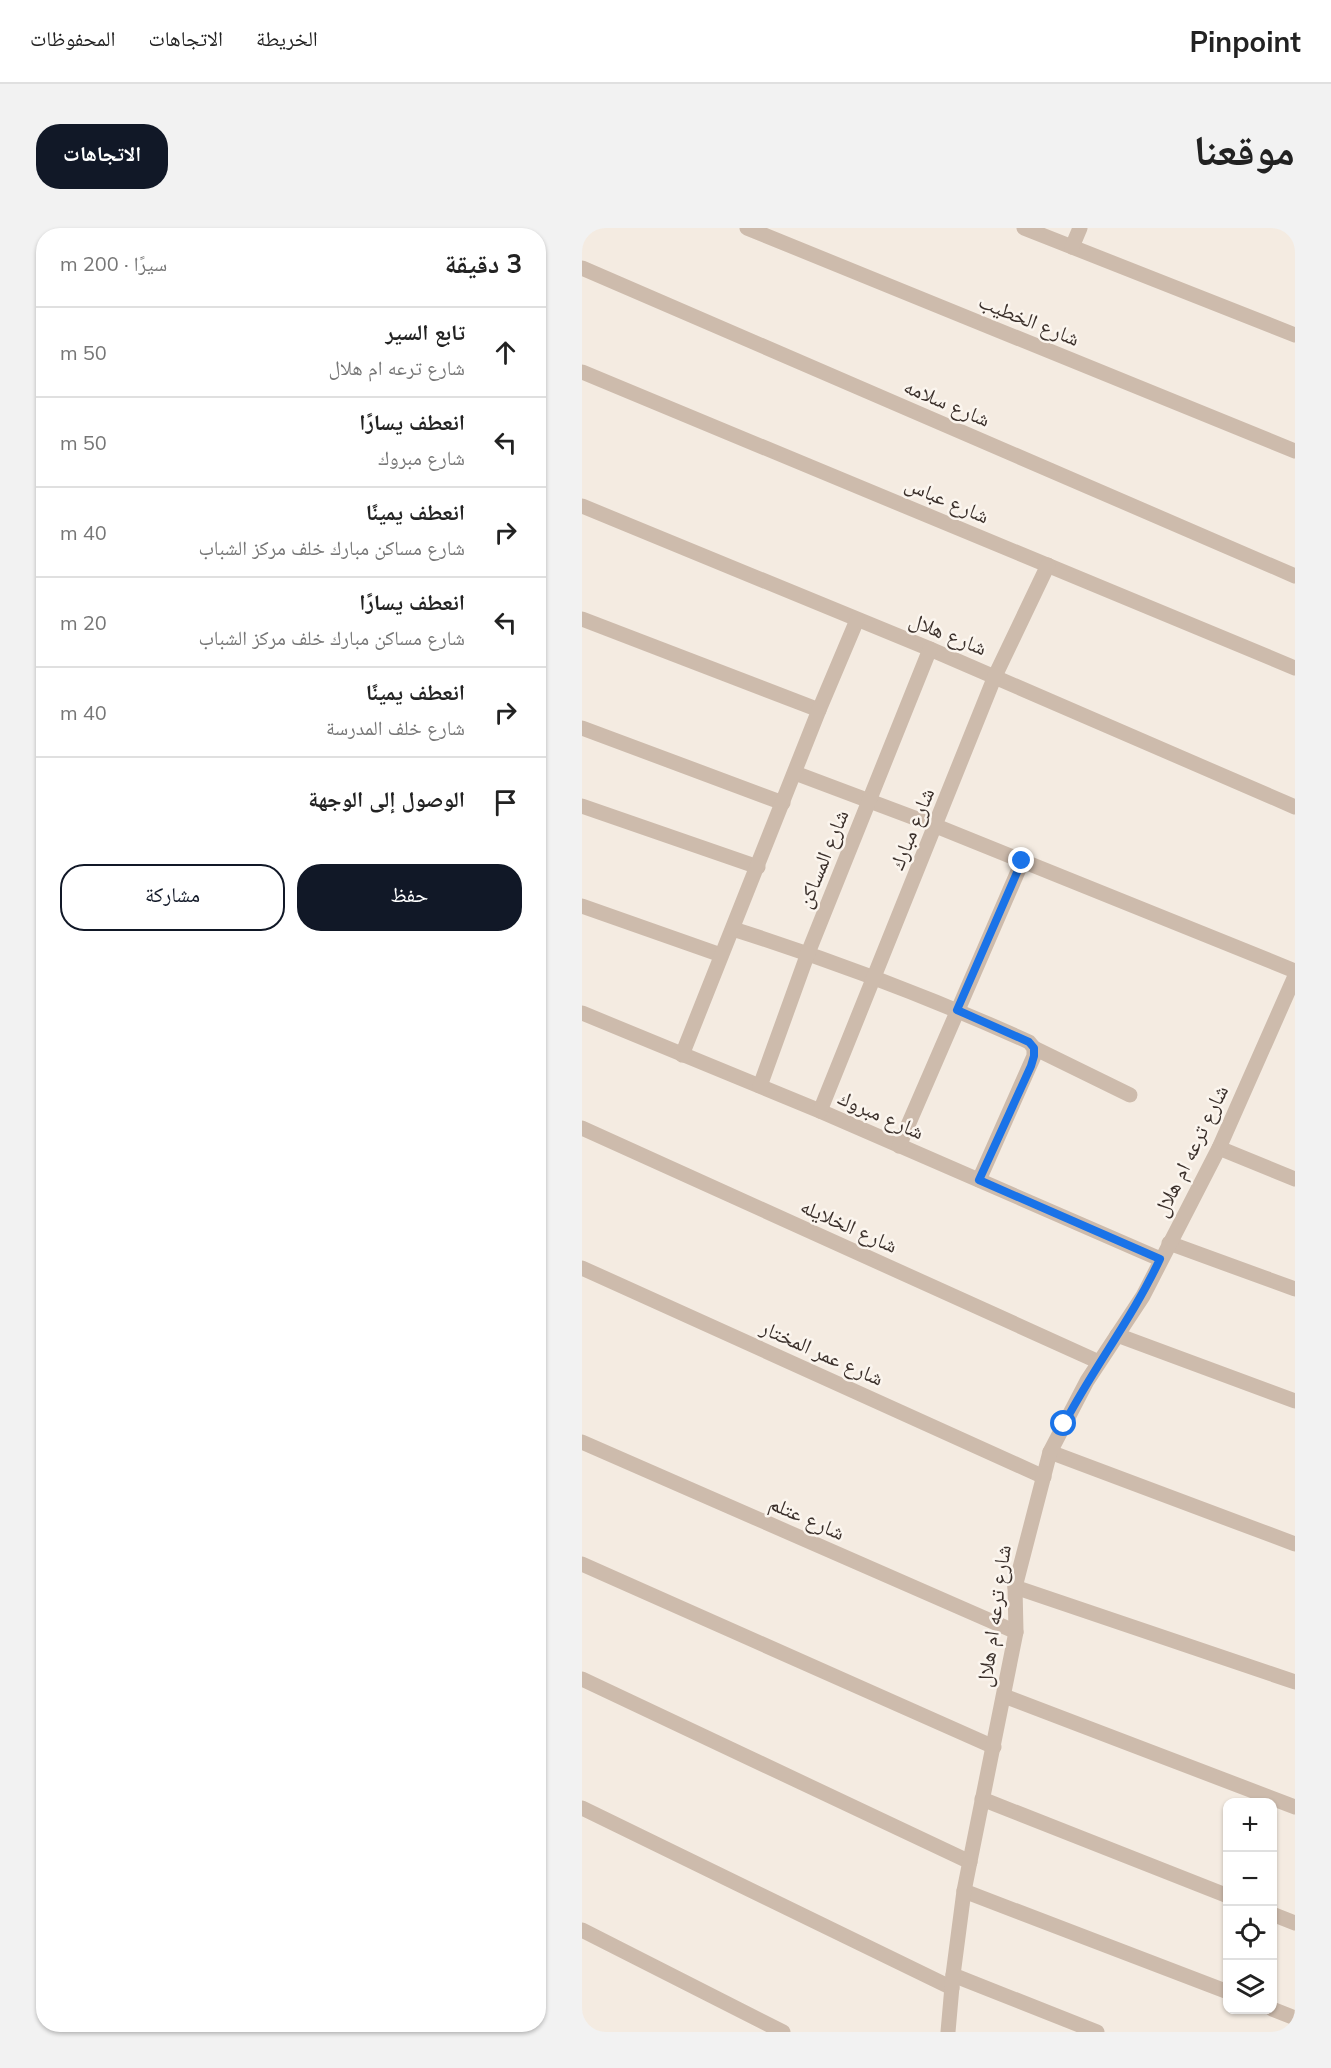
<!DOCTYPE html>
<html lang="ar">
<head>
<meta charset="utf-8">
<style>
  :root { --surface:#fff; --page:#f2f2f2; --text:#222; --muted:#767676; --line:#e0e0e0; --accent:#111827 }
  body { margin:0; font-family:Mulish,"Noto Naskh Arabic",sans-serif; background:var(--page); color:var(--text); direction:rtl }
  .controls { position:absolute; right:18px; bottom:18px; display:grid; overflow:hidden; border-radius:12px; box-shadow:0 2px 4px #0004 }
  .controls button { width:54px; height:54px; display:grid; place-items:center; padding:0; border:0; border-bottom:2px solid var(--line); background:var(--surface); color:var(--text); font:30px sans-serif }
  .stop { position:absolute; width:18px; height:18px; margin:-14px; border:4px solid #1a73e8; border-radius:50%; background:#fff }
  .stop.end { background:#1a73e8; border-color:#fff; box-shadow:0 2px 6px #0008 }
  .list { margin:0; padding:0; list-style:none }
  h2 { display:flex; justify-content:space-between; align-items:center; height:78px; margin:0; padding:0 24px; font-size:26px }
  h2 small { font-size:20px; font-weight:400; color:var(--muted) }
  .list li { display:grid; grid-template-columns:39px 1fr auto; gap:18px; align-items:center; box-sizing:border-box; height:90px; padding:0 24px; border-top:2px solid var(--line) }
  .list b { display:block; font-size:22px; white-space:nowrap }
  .list p { margin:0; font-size:20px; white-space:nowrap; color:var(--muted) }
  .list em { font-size:20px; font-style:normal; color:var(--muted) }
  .actions { display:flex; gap:12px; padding:18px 24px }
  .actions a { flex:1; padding:14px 0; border:2px solid var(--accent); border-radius:24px; text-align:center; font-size:21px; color:var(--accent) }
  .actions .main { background:var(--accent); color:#fff }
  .icon { flex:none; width:33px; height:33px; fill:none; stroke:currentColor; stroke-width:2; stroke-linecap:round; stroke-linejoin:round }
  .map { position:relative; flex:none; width:713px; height:1804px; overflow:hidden; direction:ltr; border-radius:24px }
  header { display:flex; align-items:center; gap:36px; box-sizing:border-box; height:84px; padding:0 30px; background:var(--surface); border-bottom:2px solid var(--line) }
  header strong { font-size:28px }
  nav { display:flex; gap:33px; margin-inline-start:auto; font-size:21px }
  .intro { display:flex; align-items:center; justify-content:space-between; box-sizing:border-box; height:144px; padding:0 36px }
  h1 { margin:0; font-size:42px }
  .button { padding:15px 27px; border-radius:24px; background:var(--accent); color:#fff; font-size:21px; font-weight:700 }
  main { display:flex; gap:36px; padding:0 36px }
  aside { flex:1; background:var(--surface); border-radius:24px; box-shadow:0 2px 4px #0004 }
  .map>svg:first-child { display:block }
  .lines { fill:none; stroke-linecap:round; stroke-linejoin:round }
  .minor { stroke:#cdbbac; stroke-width:15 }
  .route { stroke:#1a73e8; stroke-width:8 }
  .labels { text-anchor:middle; stroke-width:5; stroke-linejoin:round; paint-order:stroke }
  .street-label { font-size:21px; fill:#3b302b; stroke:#fbf5ee }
</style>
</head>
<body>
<header>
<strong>Pinpoint</strong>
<nav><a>الخريطة</a><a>الاتجاهات</a><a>المحفوظات</a></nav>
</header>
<div class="intro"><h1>موقعنا</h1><a class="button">الاتجاهات</a></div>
<main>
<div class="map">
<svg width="713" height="1804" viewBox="0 0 713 1804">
  <rect width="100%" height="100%" fill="#f4ebe1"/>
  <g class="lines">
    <!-- minor -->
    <g class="minor">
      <polyline points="165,0 713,223"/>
      <polyline points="442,0 713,107"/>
      <polyline points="490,19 498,0"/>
      <polyline points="0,40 713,348"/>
      <polyline points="0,144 713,440"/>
      <polyline points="0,278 348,421 713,579"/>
      <polyline points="0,391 237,482"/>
      <polyline points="0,500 201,575"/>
      <polyline points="213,545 354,598 713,743"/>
      <polyline points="0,578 176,639"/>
      <polyline points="0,678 139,727"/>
      <path d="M151,701C252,733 350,770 447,814L452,820V828L397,952"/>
      <polyline points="0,785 238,883 578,1031"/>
      <polyline points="452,820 548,867"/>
      <polyline points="100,827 237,482 275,392"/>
      <polyline points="178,858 226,725 348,421"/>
      <polyline points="238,883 413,448 466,337"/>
      <polyline points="0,900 517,1134"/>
      <polyline points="317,918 440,634"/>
      <polyline points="637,920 713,951"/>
      <polyline points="587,1015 713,1061"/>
      <polyline points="0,1040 462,1249"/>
      <polyline points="535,1107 713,1173"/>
      <polyline points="0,1214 434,1404"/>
      <polyline points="468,1224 713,1316"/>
      <polyline points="0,1336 412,1519"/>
      <polyline points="433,1359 713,1454"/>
      <polyline points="0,1451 388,1634"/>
      <polyline points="422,1468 713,1579"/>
      <polyline points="400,1571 646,1668"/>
      <polyline points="0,1580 370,1760"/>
      <polyline points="382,1663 646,1764"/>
      <polyline points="690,1686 713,1695"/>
      <polyline points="0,1702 201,1804"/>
      <polyline points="371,1747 515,1804"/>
      <polyline points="690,1781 713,1790"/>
      <polyline points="366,1804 371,1747 382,1663 434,1404 433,1359 468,1224 505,1153 561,1068 637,920 713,748"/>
    </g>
  </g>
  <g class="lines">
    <!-- route -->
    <path class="route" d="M440,633L375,782L447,814L452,820V828L449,838L397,952L578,1031C551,1089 512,1139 482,1196"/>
  </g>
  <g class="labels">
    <!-- street labels -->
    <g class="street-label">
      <text transform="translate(447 92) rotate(22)" y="7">شارع الخطيب</text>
      <text transform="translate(365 175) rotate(23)" y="7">شارع سلامه</text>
      <text transform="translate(365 272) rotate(23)" y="7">شارع عباس</text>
      <text transform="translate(366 406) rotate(22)" y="7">شارع هلال</text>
      <text transform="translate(330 601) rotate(-68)" y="7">شارع مبارك</text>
      <text transform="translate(241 631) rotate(-68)" y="7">شارع المساكن</text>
      <text transform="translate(299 887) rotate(24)" y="7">شارع مبروك</text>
      <text transform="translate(609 923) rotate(-64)" y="7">شارع ترعه ام هلال</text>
      <text transform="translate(267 998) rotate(24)" y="7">شارع الخلايله</text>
      <text transform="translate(240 1125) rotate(24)" y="7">شارع عمر المختار</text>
      <text transform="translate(225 1290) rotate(24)" y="7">شارع عتلم</text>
      <text transform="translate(412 1388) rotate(-82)" y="7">شارع ترعه ام هلال</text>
    </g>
  </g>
</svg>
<div class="controls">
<button>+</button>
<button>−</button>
<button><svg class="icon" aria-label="locate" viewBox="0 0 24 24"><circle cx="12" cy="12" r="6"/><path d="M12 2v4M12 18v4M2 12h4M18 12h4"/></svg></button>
<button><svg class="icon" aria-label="layers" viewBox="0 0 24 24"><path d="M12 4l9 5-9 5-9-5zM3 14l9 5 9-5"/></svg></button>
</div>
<div class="stop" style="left:482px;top:1196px"></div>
<div class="stop end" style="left:440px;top:633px"></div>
</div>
<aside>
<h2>3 دقيقة<small>سيرًا · 200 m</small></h2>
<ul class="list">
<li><svg class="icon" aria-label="ahead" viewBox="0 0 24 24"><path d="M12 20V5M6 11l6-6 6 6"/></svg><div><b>تابع السير</b><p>شارع ترعه ام هلال</p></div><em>50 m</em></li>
<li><svg class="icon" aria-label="left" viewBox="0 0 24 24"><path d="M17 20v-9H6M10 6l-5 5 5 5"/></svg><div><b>انعطف يسارًا</b><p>شارع مبروك</p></div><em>50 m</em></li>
<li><svg class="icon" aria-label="right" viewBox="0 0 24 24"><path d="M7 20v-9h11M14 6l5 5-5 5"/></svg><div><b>انعطف يمينًا</b><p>شارع مساكن مبارك خلف مركز الشباب</p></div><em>40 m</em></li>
<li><svg class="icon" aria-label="left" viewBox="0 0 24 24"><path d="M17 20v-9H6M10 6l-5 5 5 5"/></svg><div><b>انعطف يسارًا</b><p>شارع مساكن مبارك خلف مركز الشباب</p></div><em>20 m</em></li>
<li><svg class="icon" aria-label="right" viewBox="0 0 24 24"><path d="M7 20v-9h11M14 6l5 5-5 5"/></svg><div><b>انعطف يمينًا</b><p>شارع خلف المدرسة</p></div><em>40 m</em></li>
<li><svg class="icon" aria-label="arrive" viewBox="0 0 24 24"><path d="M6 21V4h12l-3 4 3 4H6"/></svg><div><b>الوصول إلى الوجهة</b></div></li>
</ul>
<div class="actions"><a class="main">حفظ</a><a>مشاركة</a></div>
</aside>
</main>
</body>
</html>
